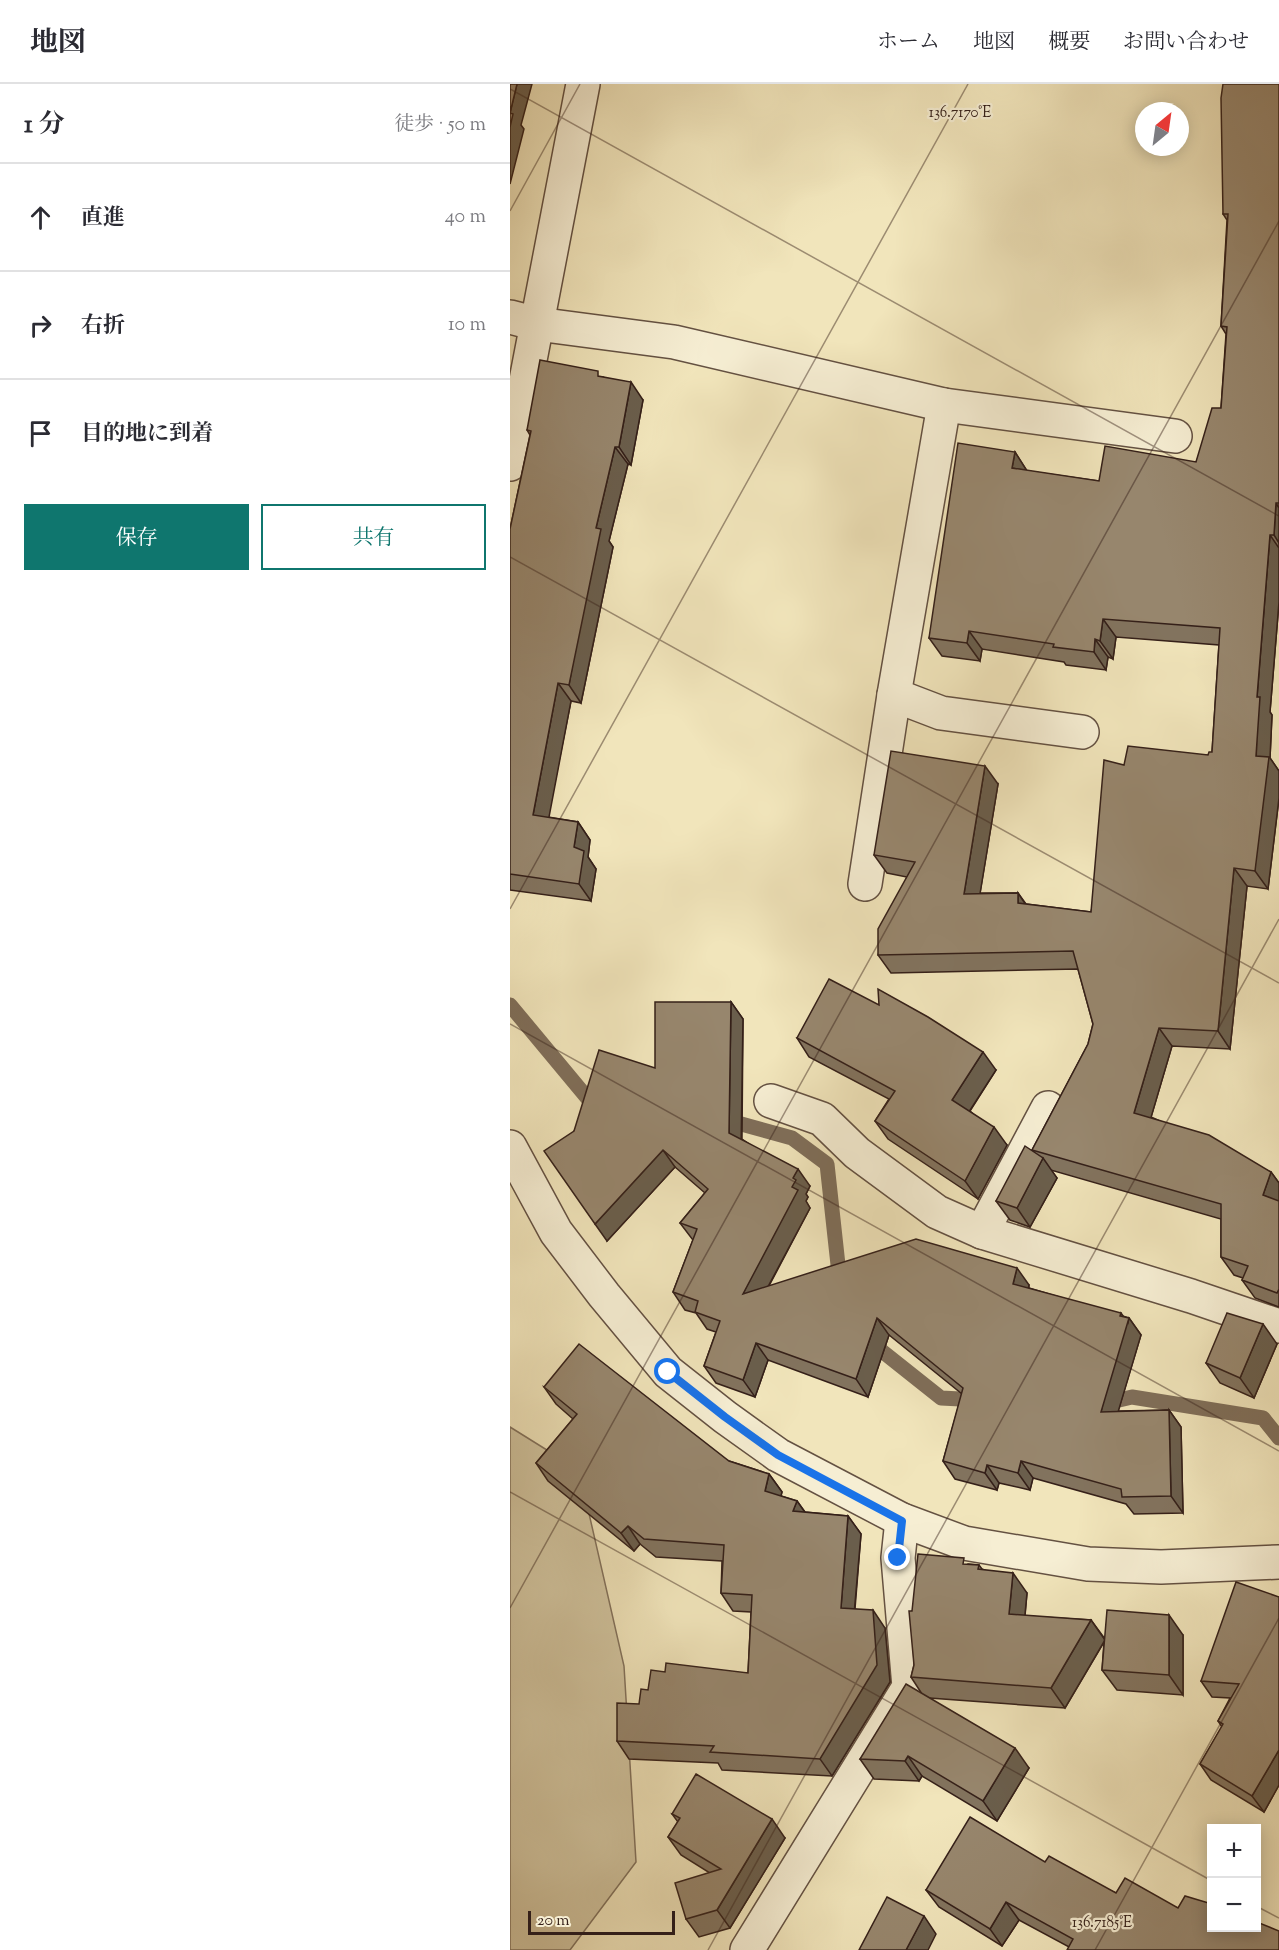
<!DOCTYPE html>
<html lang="ja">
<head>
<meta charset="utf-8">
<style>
  :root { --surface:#fff; --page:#f2f2f3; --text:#2b2b33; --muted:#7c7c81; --line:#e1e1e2; --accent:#0f766e }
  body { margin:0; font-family:"Sorts Mill Goudy","Noto Serif JP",serif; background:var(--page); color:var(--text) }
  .controls { position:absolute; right:18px; bottom:18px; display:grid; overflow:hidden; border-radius:0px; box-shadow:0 3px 15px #0003 }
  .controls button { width:54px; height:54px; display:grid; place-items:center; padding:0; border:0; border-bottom:2px solid var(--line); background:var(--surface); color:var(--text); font:30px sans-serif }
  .compass { position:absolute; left:625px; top:18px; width:54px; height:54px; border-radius:50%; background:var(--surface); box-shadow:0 3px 15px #0003; rotate:29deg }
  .scale { position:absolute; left:18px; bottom:15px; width:147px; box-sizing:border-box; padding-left:6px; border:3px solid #352019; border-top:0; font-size:16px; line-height:21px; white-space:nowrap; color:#352019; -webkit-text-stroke:4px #f6eed3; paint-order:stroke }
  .stop { position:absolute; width:18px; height:18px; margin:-14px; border:4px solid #1a73e8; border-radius:50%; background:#fff }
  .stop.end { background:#1a73e8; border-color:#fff; box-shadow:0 2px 6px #0008 }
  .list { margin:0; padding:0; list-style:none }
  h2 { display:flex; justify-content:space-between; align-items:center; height:78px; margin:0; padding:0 24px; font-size:26px }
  h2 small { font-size:20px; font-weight:400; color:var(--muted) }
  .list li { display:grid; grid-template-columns:39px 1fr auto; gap:18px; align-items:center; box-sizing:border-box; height:108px; padding:0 24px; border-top:2px solid var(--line) }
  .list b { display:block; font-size:22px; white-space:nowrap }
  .list em { font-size:20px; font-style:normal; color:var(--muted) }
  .actions { display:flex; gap:12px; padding:18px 24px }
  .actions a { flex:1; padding:14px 0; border:2px solid var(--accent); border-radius:0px; text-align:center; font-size:21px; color:var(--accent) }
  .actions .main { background:var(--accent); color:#fff }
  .icon { flex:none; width:33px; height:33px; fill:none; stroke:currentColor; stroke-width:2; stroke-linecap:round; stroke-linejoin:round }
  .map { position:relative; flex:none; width:769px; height:1866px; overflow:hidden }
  header { display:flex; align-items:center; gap:36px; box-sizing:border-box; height:84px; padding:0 30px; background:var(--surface); border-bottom:2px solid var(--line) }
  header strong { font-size:28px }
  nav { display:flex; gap:33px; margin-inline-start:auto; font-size:21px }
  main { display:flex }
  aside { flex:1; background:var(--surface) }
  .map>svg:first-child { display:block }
  .green { fill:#d1c49f; stroke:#83725c; stroke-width:1.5 }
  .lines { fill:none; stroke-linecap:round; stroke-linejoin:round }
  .stream { stroke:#7f6e59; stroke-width:15 }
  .minor-casing { stroke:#645142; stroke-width:36 }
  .minor { stroke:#f6eed3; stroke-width:33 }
  .wall { fill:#82735e; stroke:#352019; stroke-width:1.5 }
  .shaded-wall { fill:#6a5e4c; stroke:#352019; stroke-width:1.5 }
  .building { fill:#97866d; stroke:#352019; stroke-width:1.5 }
  .route { stroke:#1a73e8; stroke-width:8 }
  .ticks { fill:none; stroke:#352019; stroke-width:1.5; stroke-opacity:0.45 }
  .ticks-label { font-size:15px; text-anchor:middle; fill:#352019; stroke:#f6eed3; stroke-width:4.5; stroke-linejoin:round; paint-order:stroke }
</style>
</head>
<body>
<header>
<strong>地図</strong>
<nav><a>ホーム</a><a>地図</a><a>概要</a><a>お問い合わせ</a></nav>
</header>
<main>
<aside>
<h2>1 分<small>徒歩 · 50 m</small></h2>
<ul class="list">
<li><svg class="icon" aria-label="ahead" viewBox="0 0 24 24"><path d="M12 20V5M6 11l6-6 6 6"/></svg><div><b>直進</b></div><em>40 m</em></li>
<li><svg class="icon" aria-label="right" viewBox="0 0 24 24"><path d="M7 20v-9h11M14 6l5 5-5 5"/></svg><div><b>右折</b></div><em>10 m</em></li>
<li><svg class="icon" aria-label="arrive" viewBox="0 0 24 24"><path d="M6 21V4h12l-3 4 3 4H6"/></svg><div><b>目的地に到着</b></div></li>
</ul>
<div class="actions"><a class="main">保存</a><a>共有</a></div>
</aside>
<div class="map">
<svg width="769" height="1866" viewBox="0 0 769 1866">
  <rect width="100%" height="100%" fill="#f1e5bb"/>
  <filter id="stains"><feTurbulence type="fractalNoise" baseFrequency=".00333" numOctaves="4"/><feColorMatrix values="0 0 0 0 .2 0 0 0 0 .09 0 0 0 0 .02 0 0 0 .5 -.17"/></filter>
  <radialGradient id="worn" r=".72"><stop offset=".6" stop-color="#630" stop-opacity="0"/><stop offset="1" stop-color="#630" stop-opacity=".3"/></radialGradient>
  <!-- green -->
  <polygon class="green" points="0,1343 69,1386 114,1582 126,1778 60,1866 0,1866"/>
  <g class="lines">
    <!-- stream -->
    <g class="stream">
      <polyline points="0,921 79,1016 94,1020"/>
      <polyline points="214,1039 224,1038 282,1054 317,1080 330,1199"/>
      <polyline points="358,1256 431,1314 470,1316"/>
      <polyline points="592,1320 622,1313 753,1334 769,1354"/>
    </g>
    <defs>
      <g id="minor">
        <polyline points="0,233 27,240 164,258 434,321 665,352"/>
        <polyline points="0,380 73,0"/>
        <polyline points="384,611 431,629 572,648"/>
        <polyline points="355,800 384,611 434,321"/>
        <polyline points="261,1017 312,1035 347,1069 427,1128 472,1148 681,1212 769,1242"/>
        <polyline points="0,1063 46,1148 94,1211 158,1288 215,1333 268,1371 392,1436 454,1459 578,1480 651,1483 769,1478"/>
        <polyline points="472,1148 538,1024"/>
        <polyline points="237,1866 399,1603 388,1474 392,1436"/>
      </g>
    </defs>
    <!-- minor casing -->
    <use href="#minor" class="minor-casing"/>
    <!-- minor -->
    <use href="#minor" class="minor"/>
  </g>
  <!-- wall -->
  <g class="wall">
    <polygon points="769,0 769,518 760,628 762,631 760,674 769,687 769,714 758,805 737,802 720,965 662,962 641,1033 761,1088 769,1099 769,1223 745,1214 732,1196 733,1194 724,1191 711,1173 711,1135 541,1086 547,1094 520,1143 500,1136 486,1117 524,1068 522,1066 578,960 583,940 568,885 381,889 368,871 397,793 377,789 364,771 488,700 470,809 508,809 516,820 581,828 614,681 698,671 702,668 709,561 606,553 603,575 598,573 596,586 556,581 554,578 472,565 470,577 432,572 419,554 505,368 517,387 589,397 686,378 711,324 716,250 711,242 717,136 713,130"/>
    <polygon points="93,293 133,316 121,381 118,380 99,457 103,463 71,619 61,617 38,733 68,738 80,756 78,773 86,785 81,817 0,806 0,445 20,351 17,346"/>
    <polygon points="221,918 233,935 232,1055 300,1102 296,1110 298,1113 296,1117 300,1124 259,1202 519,1201 519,1204 619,1234 631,1251 608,1327 659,1326 671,1343 673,1429 624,1430 616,1420 523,1394 520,1406 489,1399 487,1406 445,1395 433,1377 452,1310 379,1251 358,1313 258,1276 245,1313 206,1299 194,1282 206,1248 197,1245 186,1229 175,1226 163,1208 183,1156 170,1139 195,1109 165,1083 97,1157 64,1047 145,984"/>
    <polygon points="287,954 486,986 460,1027 497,1061 468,1115 378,1055 365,1037 379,1015 299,973"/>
    <polygon points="767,1260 744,1314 710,1299 696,1279"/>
    <polygon points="34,1303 219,1377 259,1390 272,1408 271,1412 287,1417 295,1428 338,1432 351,1450 345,1525 375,1544 380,1598 322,1692 212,1686 208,1679 119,1675 107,1657 138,1606 155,1588 238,1589 241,1528 223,1527 211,1509 212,1477 146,1473 130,1460 124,1467 38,1397 26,1379 63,1335 46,1320"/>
    <polygon points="458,1480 469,1481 472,1485 517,1509 515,1532 581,1536 595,1555 673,1551 673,1611 607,1606 592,1586 594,1558 555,1624 419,1614 519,1684 487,1737 412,1692 409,1697 364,1695 350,1675 412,1610 401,1593 404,1581 402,1527"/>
    <polygon points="769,1513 769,1701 754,1728 701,1696 690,1680 712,1643 708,1637 720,1614 702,1613 691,1597"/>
    <polygon points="162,1730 275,1754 220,1844 189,1853 176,1835 200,1789 171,1771 158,1753 168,1738"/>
    <polygon points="535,1778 606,1809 668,1824 702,1820 559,1863 509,1836 492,1862 429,1823 416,1806"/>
  </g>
  <!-- shaded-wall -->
  <g class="shaded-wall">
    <polygon points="7,0 22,0 11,41 14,45 0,100 0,29"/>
    <polygon points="121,298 133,316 121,381 109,363"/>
    <polygon points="105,363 118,380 99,457 103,463 71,619 59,601 86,444"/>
    <polygon points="505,368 517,387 502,384"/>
    <polygon points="766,419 769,424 769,459 764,451"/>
    <polygon points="760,451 769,464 769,518 760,628 762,631 760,674 769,687 769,714 758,805 745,787 747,613"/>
    <polygon points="593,535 606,553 603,575 590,557"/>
    <polygon points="459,547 472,565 470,577 457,559"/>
    <polygon points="585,555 598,573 596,586 584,568"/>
    <polygon points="48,599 61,617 36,749 23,731"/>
    <polygon points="475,682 488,700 467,828 454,810"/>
    <polygon points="68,738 80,756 78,773 86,785 81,817 69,800 64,763"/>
    <polygon points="724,784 737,802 720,965 708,947"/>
    <polygon points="508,809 520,827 508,819"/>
    <polygon points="221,918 233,935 231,1066 219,1049"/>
    <polygon points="649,944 662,962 637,1047 624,1029"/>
    <polygon points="473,968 486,986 455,1034 442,1016"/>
    <polygon points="484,1043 497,1061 468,1115 455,1097"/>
    <polygon points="153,1066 165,1083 97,1157 85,1140"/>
    <polygon points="533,1074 547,1094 520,1143 507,1124"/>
    <polygon points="288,1085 300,1102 296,1110 298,1113 296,1117 300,1124 245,1227 233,1210 282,1103 283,1094"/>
    <polygon points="761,1088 769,1099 769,1119 753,1111"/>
    <polygon points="507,1184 519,1201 515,1217 503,1200"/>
    <polygon points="611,1229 618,1239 619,1234 631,1251 603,1345 591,1328"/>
    <polygon points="367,1234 379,1251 358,1313 346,1295"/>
    <polygon points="753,1240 767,1260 744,1314 730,1294"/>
    <polygon points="246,1259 258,1276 245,1313 233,1296"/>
    <polygon points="659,1326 671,1343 673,1429 661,1412"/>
    <polygon points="511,1377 523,1394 520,1406 508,1389"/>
    <polygon points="477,1381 489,1399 487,1406 475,1389"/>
    <polygon points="259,1390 272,1408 267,1425 255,1407"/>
    <polygon points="287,1417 299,1434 283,1427"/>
    <polygon points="338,1432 351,1450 343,1542 331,1524"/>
    <polygon points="118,1442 130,1460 124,1467 111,1449"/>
    <polygon points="503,1489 517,1509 513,1551 499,1530"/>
    <polygon points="363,1526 375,1544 380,1598 322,1692 310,1675"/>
    <polygon points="659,1531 673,1551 673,1611 659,1591"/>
    <polygon points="581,1536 595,1556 555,1624 541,1604"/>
    <polygon points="505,1664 519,1684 487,1737 473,1717"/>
    <polygon points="769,1666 769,1701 754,1728 742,1712"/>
    <polygon points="398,1672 412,1692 409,1697 395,1677"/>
    <polygon points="262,1735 275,1754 220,1844 207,1826"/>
    <polygon points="496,1818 509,1836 492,1862 480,1845"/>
    <polygon points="414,1832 426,1850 418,1866 396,1866"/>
  </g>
  <!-- building -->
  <g class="building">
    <polygon points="0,0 7,0 0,29 3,30 0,43"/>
    <polygon points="713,0 769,0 769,419 766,419 764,451 760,451 747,613 750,613 746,672 759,673 745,787 724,784 708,947 649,944 624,1029 699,1051 761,1088 753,1111 769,1117 769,1205 767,1209 732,1196 738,1182 711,1173 711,1120 522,1066 578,960 583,940 563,867 368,871 368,845 405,778 364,771 381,667 475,682 454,810 508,809 508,819 581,828 594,676 614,681 618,662 698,671 699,668 702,668 710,544 593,535 590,557 585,555 584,568 543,563 544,560 459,547 457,559 419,554 448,359 505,368 502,384 589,397 595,362 686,378 702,324 711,324 717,243 711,242 718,130 713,130 711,14"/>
    <polygon points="30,276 88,287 88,292 121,298 109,363 105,363 86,444 91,445 59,601 48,599 23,731 68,738 64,763 74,767 69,800 0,790 0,445 21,347 17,346"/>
    <polygon points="319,895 369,921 368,905 418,933 473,968 442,1016 484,1043 455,1097 365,1037 385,1007 287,954"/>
    <polygon points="145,918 221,918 219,1049 288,1085 283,1094 286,1096 282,1103 288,1106 233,1210 406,1155 507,1184 503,1200 611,1229 610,1232 619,1234 591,1328 659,1326 661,1412 612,1413 611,1405 511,1377 508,1389 477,1381 475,1389 433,1377 453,1304 367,1234 346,1295 246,1259 233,1296 194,1282 210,1237 185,1228 188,1217 163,1208 187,1145 170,1139 198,1105 153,1066 85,1140 34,1067 64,1047 89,966 145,984"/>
    <polygon points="515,1062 533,1074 507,1124 486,1117"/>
    <polygon points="717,1229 753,1240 730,1294 696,1279"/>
    <polygon points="69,1260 219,1377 259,1390 255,1407 287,1417 283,1427 338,1432 331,1524 363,1526 367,1581 310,1675 200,1668 204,1662 107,1657 107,1619 129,1620 131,1605 138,1606 141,1586 155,1588 156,1579 238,1589 242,1511 211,1509 214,1461 134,1455 118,1442 111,1449 26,1379 67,1330 34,1303"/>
    <polygon points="408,1470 454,1474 453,1480 469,1481 468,1485 503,1489 499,1530 581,1536 541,1604 401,1593 404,1581 399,1527 402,1527"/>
    <polygon points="726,1498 769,1513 769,1666 742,1712 690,1680 713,1640 708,1637 729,1600 691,1597"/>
    <polygon points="597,1526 659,1531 659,1591 592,1586"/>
    <polygon points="396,1600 505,1664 473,1717 398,1672 395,1677 350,1675"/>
    <polygon points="186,1690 262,1735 207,1826 176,1835 165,1799 211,1785 158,1753 170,1734 162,1730"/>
    <polygon points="460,1733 535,1778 539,1772 606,1809 615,1794 668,1824 675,1812 702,1820 702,1844 747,1844 747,1838 769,1847 769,1866 557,1866 563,1855 496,1818 480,1845 416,1806"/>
    <polygon points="377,1813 414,1832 396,1866 349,1866"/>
  </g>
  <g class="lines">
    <!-- route -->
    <polyline class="route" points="158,1288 215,1333 268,1371 392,1437 388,1474"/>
  </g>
  <!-- ticks -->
  <path class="ticks" d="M0,5L769,432M0,127L70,0M0,473L769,899M0,825L458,0M0,940L769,1367M0,1408L702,1797M0,1524L769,137M746,1822L769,1834M198,1866L769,835M585,1866L769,1534"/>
  <g class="ticks-label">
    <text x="450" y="33">136.7170°E</text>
    <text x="592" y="1843">136.7185°E</text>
  </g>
  <rect width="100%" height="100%" filter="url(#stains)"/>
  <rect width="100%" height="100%" fill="url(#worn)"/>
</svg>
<div class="controls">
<button>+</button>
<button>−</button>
</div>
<svg class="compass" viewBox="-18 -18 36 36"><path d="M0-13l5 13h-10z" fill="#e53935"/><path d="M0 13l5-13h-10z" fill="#7c7c81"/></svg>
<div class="scale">20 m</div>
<div class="stop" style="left:158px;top:1288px"></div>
<div class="stop end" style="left:388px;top:1474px"></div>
</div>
</main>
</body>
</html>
